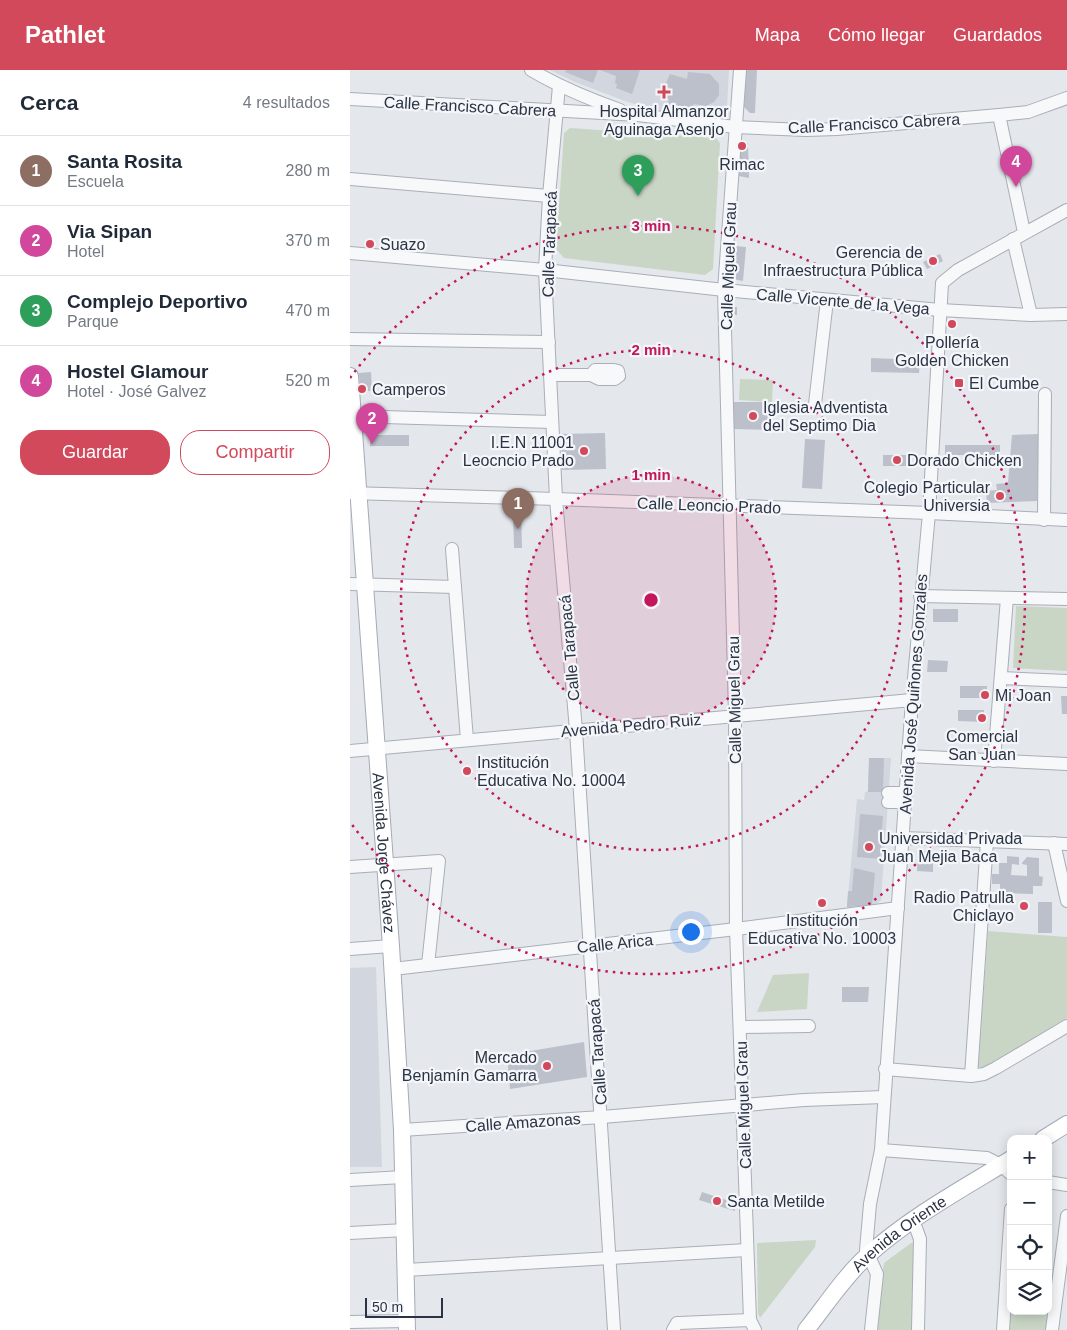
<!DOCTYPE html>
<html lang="es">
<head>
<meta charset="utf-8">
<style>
  :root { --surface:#fff; --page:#f2f2f3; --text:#1f2937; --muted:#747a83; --line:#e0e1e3; --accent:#d1495b }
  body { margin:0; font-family:Arial,sans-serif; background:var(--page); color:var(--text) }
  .controls { position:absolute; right:15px; bottom:15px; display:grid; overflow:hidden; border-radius:10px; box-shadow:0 2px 12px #0003 }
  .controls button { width:45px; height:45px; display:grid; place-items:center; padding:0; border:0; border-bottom:1px solid var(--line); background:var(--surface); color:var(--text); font:25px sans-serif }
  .scale { position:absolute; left:15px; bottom:12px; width:78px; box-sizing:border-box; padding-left:5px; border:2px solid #2b3445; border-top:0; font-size:14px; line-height:18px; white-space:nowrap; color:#2b3445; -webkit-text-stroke:4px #f4f6f9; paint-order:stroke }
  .you { position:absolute; left:340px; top:861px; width:18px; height:18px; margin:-12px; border:4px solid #fff; border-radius:50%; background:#1a73e8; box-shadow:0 0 0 8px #1a73e833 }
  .badge { display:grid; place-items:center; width:32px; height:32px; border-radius:50%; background:var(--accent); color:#fff; font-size:16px; font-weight:700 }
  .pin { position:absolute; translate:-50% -41px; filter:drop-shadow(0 1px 2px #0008) }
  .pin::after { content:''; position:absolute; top:26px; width:18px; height:15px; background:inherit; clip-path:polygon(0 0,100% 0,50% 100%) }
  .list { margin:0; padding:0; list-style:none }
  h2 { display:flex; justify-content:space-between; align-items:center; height:65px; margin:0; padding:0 20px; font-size:21px }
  h2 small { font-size:16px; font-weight:400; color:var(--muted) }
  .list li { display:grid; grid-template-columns:32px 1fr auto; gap:15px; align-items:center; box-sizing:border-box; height:70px; padding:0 20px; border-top:1px solid var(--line) }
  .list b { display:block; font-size:19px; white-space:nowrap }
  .list p { margin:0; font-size:16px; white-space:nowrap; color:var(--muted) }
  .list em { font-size:16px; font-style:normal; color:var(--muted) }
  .actions { display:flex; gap:10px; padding:15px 20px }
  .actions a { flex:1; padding:11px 0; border:1px solid var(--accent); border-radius:20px; text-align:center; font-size:18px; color:var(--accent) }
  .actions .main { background:var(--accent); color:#fff }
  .icon { flex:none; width:28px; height:28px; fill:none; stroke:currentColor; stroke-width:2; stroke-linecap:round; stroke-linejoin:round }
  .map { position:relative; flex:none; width:717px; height:1260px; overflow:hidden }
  header { display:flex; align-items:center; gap:30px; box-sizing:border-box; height:70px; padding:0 25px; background:var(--accent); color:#fff }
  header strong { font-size:24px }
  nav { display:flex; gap:28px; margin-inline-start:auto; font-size:18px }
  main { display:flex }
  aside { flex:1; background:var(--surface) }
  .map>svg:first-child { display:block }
  .built { fill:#d2d6de }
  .green { fill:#c9d6c5 }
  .building { fill:#bbc0ca }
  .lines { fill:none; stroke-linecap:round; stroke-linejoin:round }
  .minor-casing { stroke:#a9aeb7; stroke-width:14 }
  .major-casing { stroke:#a3abb8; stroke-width:18 }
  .minor { stroke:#f7f8fa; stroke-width:12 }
  .major { stroke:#fff; stroke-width:16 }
  .ring { fill:none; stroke:#c2185b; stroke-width:2.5; stroke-dasharray:2.5 5 }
  .poi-dot { fill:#d1495b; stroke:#f4f6f9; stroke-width:2 }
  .labels { text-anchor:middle; stroke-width:4.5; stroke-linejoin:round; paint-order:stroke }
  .street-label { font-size:16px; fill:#2b3445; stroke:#f4f6f9 }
  .poi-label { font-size:16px; fill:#2b3445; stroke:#f4f6f9; text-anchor:start }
  .centre { fill:#c2185b; stroke:#f4f6f9; stroke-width:2.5 }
  .ring-label { font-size:15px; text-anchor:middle; font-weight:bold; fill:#c2185b; stroke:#f4f6f9; stroke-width:4.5; stroke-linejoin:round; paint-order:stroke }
</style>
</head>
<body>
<header>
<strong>Pathlet</strong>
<nav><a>Mapa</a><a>Cómo llegar</a><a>Guardados</a></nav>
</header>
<main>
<aside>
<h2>Cerca<small>4 resultados</small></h2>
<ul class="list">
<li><span class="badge" style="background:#8d6e63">1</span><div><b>Santa Rosita</b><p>Escuela</p></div><em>280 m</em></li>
<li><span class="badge" style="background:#d1479c">2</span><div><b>Via Sipan</b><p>Hotel</p></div><em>370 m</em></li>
<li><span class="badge" style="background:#2e9e5b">3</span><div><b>Complejo Deportivo</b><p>Parque</p></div><em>470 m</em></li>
<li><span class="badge" style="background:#d1479c">4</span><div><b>Hostel Glamour</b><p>Hotel · José Galvez</p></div><em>520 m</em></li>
</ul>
<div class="actions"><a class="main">Guardar</a><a>Compartir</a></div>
</aside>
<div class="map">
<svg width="717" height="1260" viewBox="0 0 717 1260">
  <rect width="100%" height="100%" fill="#e4e7ec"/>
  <!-- built -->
  <g class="built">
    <polygon points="200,0 379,0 377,37 370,45 358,47 321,45 275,31 225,12"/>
    <polygon points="519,688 541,688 531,830 526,834 497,837 507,729 514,730 515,722 518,721"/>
    <polygon points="26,897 32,1097 0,1097 0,898"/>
  </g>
  <!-- green -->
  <g class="green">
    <polygon points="220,58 366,68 370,73 363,199 355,205 214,188 206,179 214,63"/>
    <polygon points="390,309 423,310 422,332 389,330"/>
    <polygon points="666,536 717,538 717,601 663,598"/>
    <polygon points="638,861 717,867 717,948 635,998 628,997"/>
    <polygon points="459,903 457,939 407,942 423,905"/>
    <polygon points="466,1170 465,1177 410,1248 408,1243 407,1173"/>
    <polygon points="561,1173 566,1173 566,1260 524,1260 534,1193"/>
    <polygon points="698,1212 703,1213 697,1260 659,1260 661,1234 661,1241 698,1241"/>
  </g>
  <!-- building -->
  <g class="building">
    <polygon points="216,0 248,0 243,13 215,2"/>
    <polygon points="250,0 290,0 282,24 266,18 267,14 265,13 266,6"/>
    <polygon points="396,0 407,0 405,43 400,43 394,37"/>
    <polygon points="338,2 360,4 369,14 369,25 364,32 356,36 344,34 342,38 318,34 319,29 315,28 320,18 315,15 320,4 337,9"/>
    <polygon points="393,73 398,73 399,108 389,106 388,76"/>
    <polygon points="385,176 396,177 393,211 387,210 382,206"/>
    <polygon points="590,184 593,191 577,199 573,192"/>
    <polygon points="384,237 387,237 387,245 381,245 381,239"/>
    <polygon points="521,288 570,290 569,303 521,302"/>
    <polygon points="21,302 22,321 10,321 9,303"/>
    <polygon points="383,332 423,332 423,360 383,359"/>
    <polygon points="255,363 256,399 212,400 211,364"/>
    <polygon points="689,364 687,431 637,433 636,421 647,420 646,414 658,413 662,365"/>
    <rect x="20" y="365" width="39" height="11"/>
    <polygon points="455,369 475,370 472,419 452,418"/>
    <rect x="595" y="375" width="55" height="10"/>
    <rect x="533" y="385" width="29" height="11"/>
    <polygon points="163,440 171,440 172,478 164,478"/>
    <rect x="583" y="539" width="25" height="13"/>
    <polygon points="578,590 598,591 597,602 577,602"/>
    <rect x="610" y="616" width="27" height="12"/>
    <polygon points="711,626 717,626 717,644 712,644"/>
    <polygon points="608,640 634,640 634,652 608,651"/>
    <polygon points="519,688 534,688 533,722 518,722"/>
    <polygon points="510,744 533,746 530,789 507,787"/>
    <polygon points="568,781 583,781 583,802 567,801"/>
    <polygon points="657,786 669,787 669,795 662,794 661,805 677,806 677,795 672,794 672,793 677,787 689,788 689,806 693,807 692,816 683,816 683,824 650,823 650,814 642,814 642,804 649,804 649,793 657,793"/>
    <polygon points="504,798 525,803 522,835 497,837 498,821 502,821"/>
    <rect x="688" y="832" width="14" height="31"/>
    <polygon points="492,917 519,917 518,932 492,932"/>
    <polygon points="234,972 237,1007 160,1019 157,985"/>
    <polygon points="352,1122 385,1133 385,1141 349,1130"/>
  </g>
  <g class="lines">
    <defs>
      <g id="minor">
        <path d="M181,0C210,17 239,29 270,40"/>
        <polyline points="390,0 374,220 385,645 386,859 400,1250 405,1260"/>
        <polyline points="209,16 199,126 195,200 206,429 226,660 264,1260"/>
        <polyline points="0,29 288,45 385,57 456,60 487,59 649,45 678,42 717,28"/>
        <polyline points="649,45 674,162"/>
        <polyline points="0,109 199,126"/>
        <polyline points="663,169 681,245"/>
        <polyline points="0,183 195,200 374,220 590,240 681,245 717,244"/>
        <polyline points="0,269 199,272"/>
        <polyline points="200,305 241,305 249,309 265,309 269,306 268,301 264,300 245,300 241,305"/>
        <polyline points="465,334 477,230"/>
        <polyline points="0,346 202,352"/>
        <polyline points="0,423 206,429 579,443 717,450"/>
        <polyline points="694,450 695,324"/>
        <polyline points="102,479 117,670"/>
        <polyline points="0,514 105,517"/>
        <polyline points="570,526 717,529"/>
        <polyline points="651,608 717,611"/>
        <polyline points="0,681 562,630"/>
        <polyline points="558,686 717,694"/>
        <polyline points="644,691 657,528"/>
        <polyline points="538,723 555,723"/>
        <polyline points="538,732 555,732"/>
        <polyline points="552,768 717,774"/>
        <polyline points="704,773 717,831"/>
        <polyline points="0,797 89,791 78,895"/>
        <polyline points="0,879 41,876"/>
        <polyline points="43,899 386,859 548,838"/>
        <polyline points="390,957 459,956"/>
        <polyline points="535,999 621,1006 634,1004 646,998 717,956"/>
        <polyline points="621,1006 637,771"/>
        <polyline points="52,1060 252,1047 454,1030 533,1027"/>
        <polyline points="531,1080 637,1088 651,1095 661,1104"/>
        <polyline points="0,1110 53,1107"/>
        <polyline points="698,1112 717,1115"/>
        <polyline points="561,1151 566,1158 570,1169 568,1260"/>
        <polyline points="0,1163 55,1160"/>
        <polyline points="56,1200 397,1180"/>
        <polyline points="0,1252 57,1251"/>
        <polyline points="323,1260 327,1253 329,1253 400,1250"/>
        <polyline points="521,1260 527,1204 516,1180 520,1134 531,1080 562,630 579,443 592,213 608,200 717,140"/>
        <polyline points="653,1260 661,1139"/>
        <polyline points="702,1260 717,1146"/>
      </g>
      <g id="major">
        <path id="s1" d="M0,306L41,876L52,1060L57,1260"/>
        <polyline points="693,1069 717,1054"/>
        <path id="s2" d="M456,1260C476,1235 494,1207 517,1186C560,1147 612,1119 661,1089"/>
      </g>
    </defs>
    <!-- minor casing -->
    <use href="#minor" class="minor-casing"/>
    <!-- major casing -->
    <use href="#major" class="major-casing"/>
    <!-- minor -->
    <use href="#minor" class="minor"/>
    <!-- major -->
    <use href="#major" class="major"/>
  </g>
  <!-- distance rings -->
  <circle cx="301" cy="530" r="125" fill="#c2185b" fill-opacity=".12"/>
  <g class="ring">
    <circle cx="301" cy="530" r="125"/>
    <circle cx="301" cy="530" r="250"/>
    <path d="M0 308A374 374 0 1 1 0 752"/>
  </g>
  <!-- markers -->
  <g class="poi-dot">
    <path d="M311.5 14.5h5v5h5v5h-5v5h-5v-5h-5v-5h5z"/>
    <circle cx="392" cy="76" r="5"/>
    <circle cx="20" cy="174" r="5"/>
    <circle cx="583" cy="191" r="5"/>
    <circle cx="602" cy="254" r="5"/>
    <rect x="604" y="308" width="10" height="10" rx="2.5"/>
    <circle cx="12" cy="319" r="5"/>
    <circle cx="403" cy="346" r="5"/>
    <circle cx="234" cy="381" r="5"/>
    <circle cx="547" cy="390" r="5"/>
    <circle cx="650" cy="426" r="5"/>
    <circle cx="635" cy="625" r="5"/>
    <circle cx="632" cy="648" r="5"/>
    <circle cx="117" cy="701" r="5"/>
    <circle cx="519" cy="777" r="5"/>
    <circle cx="472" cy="833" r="5"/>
    <circle cx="674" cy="836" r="5"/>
    <circle cx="197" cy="996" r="5"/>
    <circle cx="367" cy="1131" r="5"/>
  </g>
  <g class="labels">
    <!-- street labels -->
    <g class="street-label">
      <text transform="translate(120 36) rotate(3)" y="6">Calle Francisco Cabrera</text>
      <text transform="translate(524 53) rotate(-3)" y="6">Calle Francisco Cabrera</text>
      <text transform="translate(199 174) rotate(-88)" y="6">Calle Tarapacá</text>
      <text transform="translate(378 196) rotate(-88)" y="6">Calle Miguel Grau</text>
      <text transform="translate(493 231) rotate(5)" y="6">Calle Vicente de la Vega</text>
      <text transform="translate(359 435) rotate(2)" y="6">Calle Leoncio Prado</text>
      <text transform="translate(219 578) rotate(-95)" y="6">Calle Tarapacá</text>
      <text transform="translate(563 624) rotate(-86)" y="6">Avenida José Quiñones Gonzales</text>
      <text transform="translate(384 630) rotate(-91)" y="6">Calle Miguel Grau</text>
      <text transform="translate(281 655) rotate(-5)" y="6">Avenida Pedro Ruiz</text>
      <text dy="6" stroke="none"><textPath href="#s1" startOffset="478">Avenida Jorge Chávez</textPath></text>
      <text transform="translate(265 873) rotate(-6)" y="6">Calle Arica</text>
      <text transform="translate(247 982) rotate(-94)" y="6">Calle Tarapacá</text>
      <text transform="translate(393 1035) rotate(-92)" y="6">Calle Miguel Grau</text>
      <text transform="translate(173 1052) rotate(-4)" y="6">Calle Amazonas</text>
      <text dy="6" stroke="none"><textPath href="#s2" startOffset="135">Avenida Oriente</textPath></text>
    </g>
    <!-- poi labels -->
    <g class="poi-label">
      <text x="314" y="47" text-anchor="middle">Hospital Almanzor<tspan x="314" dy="18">Aguinaga Asenjo</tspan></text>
      <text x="392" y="100" text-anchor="middle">Rimac</text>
      <text x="30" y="180">Suazo</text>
      <text x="573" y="188" text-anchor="end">Gerencia de<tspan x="573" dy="18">Infraestructura Pública</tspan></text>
      <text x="602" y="278" text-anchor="middle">Pollería<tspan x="602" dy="18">Golden Chicken</tspan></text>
      <text x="619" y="319">El Cumbe</text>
      <text x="22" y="325">Camperos</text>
      <text x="413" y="343">Iglesia Adventista<tspan x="413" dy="18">del Septimo Dia</tspan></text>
      <text x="224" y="378" text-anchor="end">I.E.N 11001<tspan x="224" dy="18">Leocncio Prado</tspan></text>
      <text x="557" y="396">Dorado Chicken</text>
      <text x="640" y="423" text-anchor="end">Colegio Particular<tspan x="640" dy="18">Universia</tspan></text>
      <text x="645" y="631">Mi Joan</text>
      <text x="632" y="672" text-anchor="middle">Comercial<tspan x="632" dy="18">San Juan</tspan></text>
      <text x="127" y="698">Institución<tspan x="127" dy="18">Educativa No. 10004</tspan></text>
      <text x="529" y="774">Universidad Privada<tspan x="529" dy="18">Juan Mejia Baca</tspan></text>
      <text x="664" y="833" text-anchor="end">Radio Patrulla<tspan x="664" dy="18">Chiclayo</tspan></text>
      <text x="472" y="856" text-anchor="middle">Institución<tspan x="472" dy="18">Educativa No. 10003</tspan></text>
      <text x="187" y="993" text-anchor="end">Mercado<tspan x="187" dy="18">Benjamín Gamarra</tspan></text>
      <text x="377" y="1137">Santa Metilde</text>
    </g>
  </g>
  <circle cx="301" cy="530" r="8" class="centre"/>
  <g class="ring-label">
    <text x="301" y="161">3 min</text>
    <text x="301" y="285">2 min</text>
    <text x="301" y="410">1 min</text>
  </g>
</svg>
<div class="controls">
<button>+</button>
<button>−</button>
<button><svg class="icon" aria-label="locate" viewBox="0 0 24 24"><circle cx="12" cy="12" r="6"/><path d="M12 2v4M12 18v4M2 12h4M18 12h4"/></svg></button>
<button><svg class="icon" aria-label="layers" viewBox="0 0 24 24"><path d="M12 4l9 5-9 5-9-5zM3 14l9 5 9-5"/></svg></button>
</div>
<div class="scale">50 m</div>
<div class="you"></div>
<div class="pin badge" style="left:168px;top:459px;background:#8d6e63">1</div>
<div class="pin badge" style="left:22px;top:374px;background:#d1479c">2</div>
<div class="pin badge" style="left:288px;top:126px;background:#2e9e5b">3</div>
<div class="pin badge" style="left:666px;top:117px;background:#d1479c">4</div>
</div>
</main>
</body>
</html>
